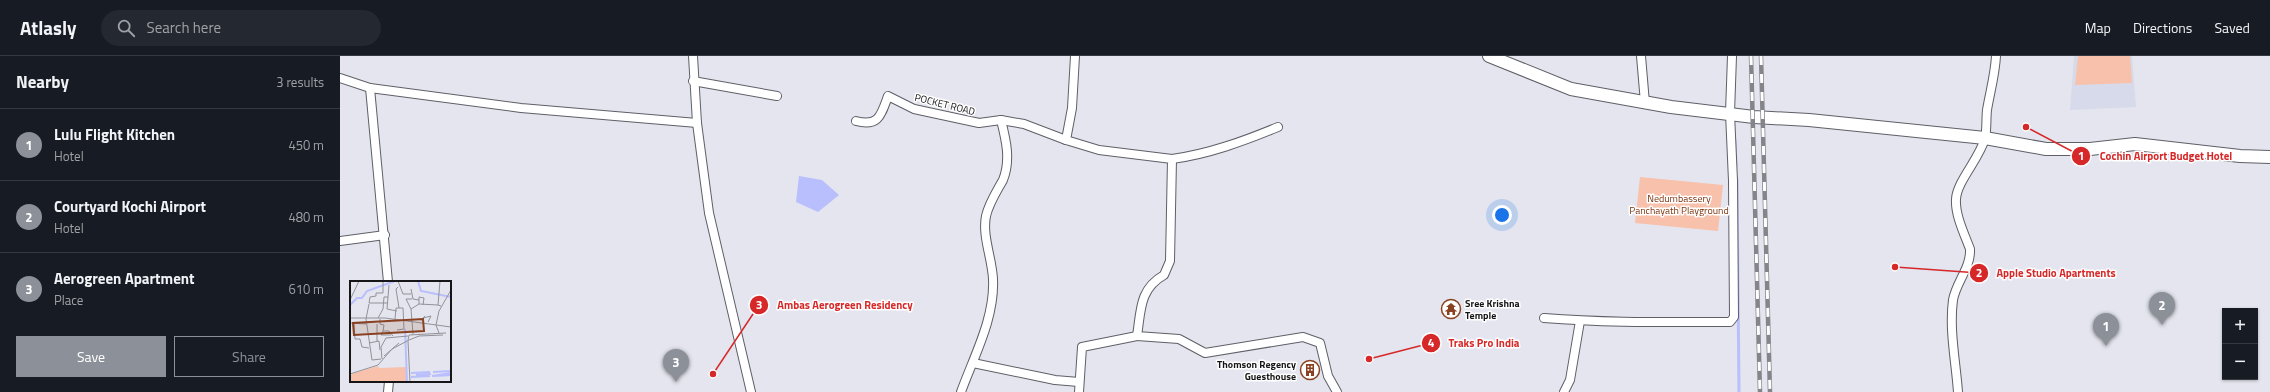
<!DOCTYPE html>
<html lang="en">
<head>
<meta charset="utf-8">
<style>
  :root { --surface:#171b24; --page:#242831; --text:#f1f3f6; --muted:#9ea1a6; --line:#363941; --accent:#8c9099 }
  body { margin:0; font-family:"Titillium Web",sans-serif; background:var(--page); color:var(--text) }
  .controls { position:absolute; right:12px; bottom:12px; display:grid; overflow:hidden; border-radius:0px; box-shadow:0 1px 3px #0004 }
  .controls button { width:36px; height:36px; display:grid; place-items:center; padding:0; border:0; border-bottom:1px solid var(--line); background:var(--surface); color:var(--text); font:20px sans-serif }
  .you { position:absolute; left:1162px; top:159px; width:14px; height:14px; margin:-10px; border:3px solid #fff; border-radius:50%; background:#1a73e8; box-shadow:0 0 0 6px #1a73e833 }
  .badge { display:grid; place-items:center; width:26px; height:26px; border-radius:50%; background:var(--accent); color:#fff; font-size:13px; font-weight:700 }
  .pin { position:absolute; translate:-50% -33px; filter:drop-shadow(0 1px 2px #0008) }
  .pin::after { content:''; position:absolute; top:21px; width:14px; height:12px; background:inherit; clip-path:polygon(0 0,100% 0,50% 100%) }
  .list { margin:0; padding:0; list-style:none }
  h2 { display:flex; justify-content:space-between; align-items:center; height:52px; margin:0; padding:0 16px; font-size:17px }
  h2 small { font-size:13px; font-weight:400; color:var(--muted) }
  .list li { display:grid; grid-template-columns:26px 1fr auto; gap:12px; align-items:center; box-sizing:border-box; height:72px; padding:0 16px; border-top:1px solid var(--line) }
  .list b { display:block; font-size:15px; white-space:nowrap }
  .list p { margin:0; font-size:13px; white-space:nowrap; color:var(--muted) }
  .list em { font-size:13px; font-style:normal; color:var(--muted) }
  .actions { display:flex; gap:8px; padding:12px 16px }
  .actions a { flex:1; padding:9px 0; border:1px solid var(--accent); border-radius:0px; text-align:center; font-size:14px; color:var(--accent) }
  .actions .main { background:var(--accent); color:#fff }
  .icon { flex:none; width:22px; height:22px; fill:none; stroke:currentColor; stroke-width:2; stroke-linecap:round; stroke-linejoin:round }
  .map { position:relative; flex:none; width:1930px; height:336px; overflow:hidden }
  header { display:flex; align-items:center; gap:24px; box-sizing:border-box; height:56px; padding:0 20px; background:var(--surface); border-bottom:1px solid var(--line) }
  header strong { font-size:19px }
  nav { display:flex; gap:22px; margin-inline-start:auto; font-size:14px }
  .search { width:280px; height:36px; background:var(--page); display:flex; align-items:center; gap:10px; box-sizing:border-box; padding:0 14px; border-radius:22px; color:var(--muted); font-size:15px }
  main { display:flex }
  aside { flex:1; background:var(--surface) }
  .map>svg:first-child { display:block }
  .built { fill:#d7daea }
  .green { fill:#f8c1ab }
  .water { fill:#b9bffd }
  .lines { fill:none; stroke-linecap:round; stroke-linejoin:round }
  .stream { stroke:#b9bffd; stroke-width:3 }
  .minor-casing { stroke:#5e5f67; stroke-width:10 }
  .secondary-casing { stroke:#5e5f67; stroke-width:14 }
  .minor { stroke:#fff; stroke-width:8 }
  .secondary { stroke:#fff; stroke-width:12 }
  .rail-casing { stroke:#84848a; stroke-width:4.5 }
  .rail { stroke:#fff; stroke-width:3; stroke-dasharray:9; stroke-linecap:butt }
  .labels { text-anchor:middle; stroke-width:3; stroke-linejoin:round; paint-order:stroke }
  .street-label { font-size:10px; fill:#161619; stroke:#fff }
  .park-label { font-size:10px; fill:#7b320e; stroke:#fff }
  .poi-label { font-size:10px; font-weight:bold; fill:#161619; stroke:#fff; text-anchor:start }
  .inset-river { fill:none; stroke:#b9bffd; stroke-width:2 }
  .inset-road { fill:none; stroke:#929299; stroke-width:1 }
  .view { fill:#894121; fill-opacity:0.15; stroke:#894121; stroke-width:2 }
  .inset-edge { fill:none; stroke:#161619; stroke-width:2 }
  .leader { fill:none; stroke:#d62828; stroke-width:1.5 }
  .callout-dot { fill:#d62828; stroke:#fff; stroke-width:1.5 }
  .mark-label { font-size:12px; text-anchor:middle; font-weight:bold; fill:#fff }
  .callout-label { font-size:11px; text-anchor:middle; font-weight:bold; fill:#d62828; stroke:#fff; stroke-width:3; stroke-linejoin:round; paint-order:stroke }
</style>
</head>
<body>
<header>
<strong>Atlasly</strong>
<div class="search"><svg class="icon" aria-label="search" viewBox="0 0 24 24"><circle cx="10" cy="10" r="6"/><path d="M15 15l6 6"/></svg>Search here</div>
<nav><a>Map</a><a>Directions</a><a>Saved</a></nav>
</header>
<main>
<aside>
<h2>Nearby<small>3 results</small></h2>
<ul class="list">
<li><span class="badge">1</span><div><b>Lulu Flight Kitchen</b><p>Hotel</p></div><em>450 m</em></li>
<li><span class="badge">2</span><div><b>Courtyard Kochi Airport</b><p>Hotel</p></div><em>480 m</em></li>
<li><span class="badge">3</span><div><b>Aerogreen Apartment</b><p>Place</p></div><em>610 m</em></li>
</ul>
<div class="actions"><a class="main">Save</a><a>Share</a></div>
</aside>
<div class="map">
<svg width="1930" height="336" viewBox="0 0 1930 336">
  <rect width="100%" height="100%" fill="#e4e5ee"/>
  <!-- built -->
  <polygon class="built" points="1734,0 1792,0 1796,51 1730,54"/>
  <!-- green -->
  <g class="green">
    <polygon points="1738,0 1790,0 1792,27 1735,29"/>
    <polygon points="1300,121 1383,129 1378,175 1295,167"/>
  </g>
  <!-- water -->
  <polygon class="water" points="459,120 482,124 499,139 478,156 456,146"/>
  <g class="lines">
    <!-- stream -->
    <g class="stream">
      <polyline points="1395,84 1396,110"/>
      <polyline points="1397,124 1399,336"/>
    </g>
    <defs>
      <g id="minor">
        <polyline points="353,0 357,67 369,157 411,336"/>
        <path d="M735,0L732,52L726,84L759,94L832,103L830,205L824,219C799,233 801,255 797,280L839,283L865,297L963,281L980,287L988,320L997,336"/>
        <polyline points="1301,0 1305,47"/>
        <polyline points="0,22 30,32 181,52 357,67"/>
        <polyline points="353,25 437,40"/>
        <polyline points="30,32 48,226"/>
        <path d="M516,65C539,71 541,59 548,40L574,53L639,67L661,64L684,68L726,84"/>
        <path d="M832,103C869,98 904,85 938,71"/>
        <polyline points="0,185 45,179"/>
        <path d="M1204,262C1266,267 1328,266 1390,266L1394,261L1393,125L1390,57L1392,0"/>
        <polyline points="633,307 715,324 739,326"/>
        <polyline points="48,336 49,325"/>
        <path d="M621,336C634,300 655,262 653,223C652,202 642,180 646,160C649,147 657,135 663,124C671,104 666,84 661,64"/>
        <polyline points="739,336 742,291 797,280"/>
        <polyline points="1224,336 1230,324 1240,265"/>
        <path d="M1618,336C1616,307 1609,274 1613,244C1616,226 1631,212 1630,193C1624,177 1615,159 1616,143C1617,125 1640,102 1645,82C1647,73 1646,63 1647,54C1650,36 1655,19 1656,0"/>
      </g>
      <polyline id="secondary" points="1149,0 1231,33 1331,51 1414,61 1469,64 1645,82 1706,93 1750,93 1795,88 1900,100 1930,101"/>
    </defs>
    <!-- minor casing -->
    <use href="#minor" class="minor-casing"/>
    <!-- secondary casing -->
    <use href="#secondary" class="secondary-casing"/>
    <!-- minor -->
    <use href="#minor" class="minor"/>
    <!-- secondary -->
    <use href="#secondary" class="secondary"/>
    <defs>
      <g id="rail">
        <polyline points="1411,0 1420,336"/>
        <polyline points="1421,0 1430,336"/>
      </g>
    </defs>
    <!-- rail casing -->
    <use href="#rail" class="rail-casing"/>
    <!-- rail -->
    <use href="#rail" class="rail"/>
  </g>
  <!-- icons -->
  <defs>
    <symbol id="temple-ring" viewBox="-11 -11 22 22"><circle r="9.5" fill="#fff" stroke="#894121" stroke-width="1.5"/><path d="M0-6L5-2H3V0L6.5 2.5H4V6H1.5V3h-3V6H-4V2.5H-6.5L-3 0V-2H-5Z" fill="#894121"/></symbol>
    <symbol id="building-ring" viewBox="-11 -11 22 22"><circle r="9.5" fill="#fff" stroke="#894121" stroke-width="1.5"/><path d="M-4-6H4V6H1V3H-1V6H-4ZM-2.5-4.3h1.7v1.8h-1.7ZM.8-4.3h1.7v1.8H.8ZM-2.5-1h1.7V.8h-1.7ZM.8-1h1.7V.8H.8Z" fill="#894121"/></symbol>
  </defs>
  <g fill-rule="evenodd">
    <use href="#temple-ring" x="1100" y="242" width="22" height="22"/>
    <use href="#building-ring" x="959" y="303" width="22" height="22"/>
  </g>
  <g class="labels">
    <!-- street labels -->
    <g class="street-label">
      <text transform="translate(605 48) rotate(14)" y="4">POCKET ROAD</text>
    </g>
    <!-- park labels -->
    <g class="park-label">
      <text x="1339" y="146">Nedumbassery<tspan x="1339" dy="12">Panchayath Playground</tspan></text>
    </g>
    <!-- poi labels -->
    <g class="poi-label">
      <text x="1125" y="251">Sree Krishna<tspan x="1125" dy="12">Temple</tspan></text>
      <text x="956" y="312" text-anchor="end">Thomson Regency<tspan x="956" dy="12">Guesthouse</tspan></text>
    </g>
  </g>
  <!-- overview -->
  <g transform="translate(10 225)">
    <rect width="101" height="101" fill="#e4e5ee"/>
    <path d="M28,85L29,87L57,86V101H0V95L4,92Z" fill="#f8c1ab"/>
    <path class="inset-river" d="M68,0L71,10L101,16M0,24L7,17H12L17,10L45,0M55,48L57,101M67,91V94L81,93M83,91L101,90M61,92L80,91M82,95L101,92M83,95L101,94M61,96L80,95"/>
    <path class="inset-road" d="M33,0V12H26V15L20,16L19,22H38M48,0L53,13H61M90,0L88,24L91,25M39,4L37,28L47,30M61,8L63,18L69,19V23M0,19L9,0M69,19V16L74,17L73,24M19,23L16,38L22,79L31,78M61,28L56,18H62M75,35L73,37L81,35L78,41M0,37H35L101,46M28,37L33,28L34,16H38M30,38V43L34,44L33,50H39L43,55M45,38L46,27H49L46,8L48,6M0,42L16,43M4,43L5,58H10L12,66L19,67M47,49L54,48L53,27H49M33,50L31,54H41M89,52L86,44L89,30L101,9M63,53L61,28L69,23L88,24M58,59L59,54L96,52M27,60V43M58,60L60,101M19,62L29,60L30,69M34,75L49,62M32,78L31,66L36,57L58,55M0,93L28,84L42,68L59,59L69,55L93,54"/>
    <path class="view" d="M73,38L74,50L4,54L3,42Z"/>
    <rect width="101" height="101" class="inset-edge"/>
  </g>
  <!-- callouts -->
  <path class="leader" d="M1686 71L1741 100M1555 211L1639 217M373 318L419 249M1029 303L1091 287"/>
  <g class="callout-dot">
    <circle cx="1686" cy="71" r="4"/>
    <circle cx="1555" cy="211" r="4"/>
    <circle cx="373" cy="318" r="4"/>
    <circle cx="1029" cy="303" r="4"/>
    <circle cx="1741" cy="100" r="10"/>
    <circle cx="1639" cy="217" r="10"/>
    <circle cx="419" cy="249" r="10"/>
    <circle cx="1091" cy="287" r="10"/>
  </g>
  <g class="mark-label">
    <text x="1741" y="104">1</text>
    <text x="1639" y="221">2</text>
    <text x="419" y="253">3</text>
    <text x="1091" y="291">4</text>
  </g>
  <g class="callout-label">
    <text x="1826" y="104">Cochin Airport Budget Hotel</text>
    <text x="1716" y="221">Apple Studio Apartments</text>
    <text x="505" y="253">Ambas Aerogreen Residency</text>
    <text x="1144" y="291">Traks Pro India</text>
  </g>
</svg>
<div class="controls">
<button>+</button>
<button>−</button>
</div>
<div class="you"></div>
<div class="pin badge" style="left:1766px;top:290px">1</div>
<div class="pin badge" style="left:1822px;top:269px">2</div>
<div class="pin badge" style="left:336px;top:326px">3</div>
</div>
</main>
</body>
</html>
